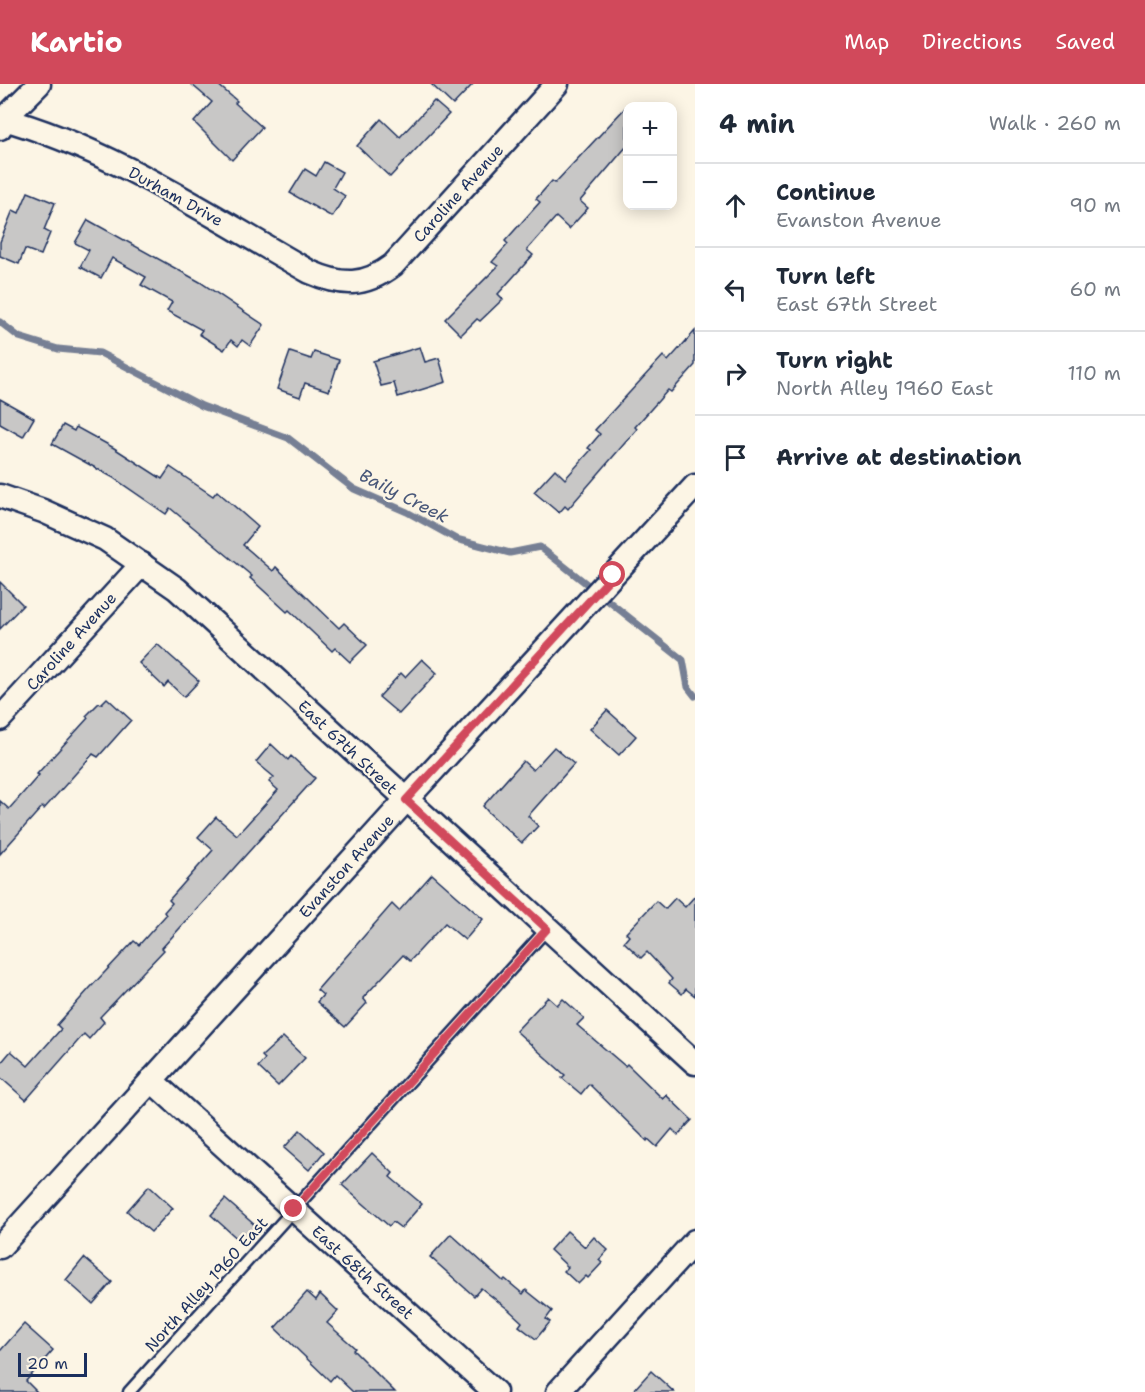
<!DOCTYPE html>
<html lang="en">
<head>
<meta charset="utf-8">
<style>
  :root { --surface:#fff; --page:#f2f2f3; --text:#1f2937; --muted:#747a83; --line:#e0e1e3; --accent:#d1495b }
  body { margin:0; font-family:"Shantell Sans",sans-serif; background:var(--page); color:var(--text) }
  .controls { position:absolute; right:18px; top:18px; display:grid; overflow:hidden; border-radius:12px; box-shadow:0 3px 15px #0003 }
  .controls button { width:54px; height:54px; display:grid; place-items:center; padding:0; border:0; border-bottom:2px solid var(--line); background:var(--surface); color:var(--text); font:30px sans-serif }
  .scale { position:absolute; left:18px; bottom:15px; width:69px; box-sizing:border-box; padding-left:6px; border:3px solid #1b2f5e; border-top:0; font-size:16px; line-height:21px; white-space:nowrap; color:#1b2f5e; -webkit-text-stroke:4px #fcf5e5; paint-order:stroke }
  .stop { position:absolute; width:18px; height:18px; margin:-14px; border:4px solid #d1495b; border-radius:50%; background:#fff }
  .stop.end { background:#d1495b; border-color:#fff; box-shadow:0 2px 6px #0008 }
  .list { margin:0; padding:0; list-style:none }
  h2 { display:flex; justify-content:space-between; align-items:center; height:78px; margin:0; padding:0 24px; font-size:26px }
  h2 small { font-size:20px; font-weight:400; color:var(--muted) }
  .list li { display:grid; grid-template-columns:39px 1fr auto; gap:18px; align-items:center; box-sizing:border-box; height:84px; padding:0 24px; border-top:2px solid var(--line) }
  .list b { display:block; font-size:22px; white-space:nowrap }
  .list p { margin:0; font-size:20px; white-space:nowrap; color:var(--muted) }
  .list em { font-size:20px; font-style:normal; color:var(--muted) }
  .icon { flex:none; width:33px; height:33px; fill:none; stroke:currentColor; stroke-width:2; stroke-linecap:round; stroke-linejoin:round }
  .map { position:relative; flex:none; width:695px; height:1308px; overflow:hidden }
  header { display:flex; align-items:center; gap:36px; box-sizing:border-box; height:84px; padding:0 30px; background:var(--accent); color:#fff }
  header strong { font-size:28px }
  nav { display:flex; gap:33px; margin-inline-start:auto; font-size:21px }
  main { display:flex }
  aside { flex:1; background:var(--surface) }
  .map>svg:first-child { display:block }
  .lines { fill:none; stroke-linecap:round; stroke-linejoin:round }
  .stream { stroke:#767f94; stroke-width:7 }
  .building { fill:#c8c7c6; stroke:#1b2f5e; stroke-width:1.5 }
  .lane-casing { stroke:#1b2f5e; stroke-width:15 }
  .street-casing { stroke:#1b2f5e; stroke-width:27 }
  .lane { stroke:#fcf5e5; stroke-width:10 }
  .street { stroke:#fcf5e5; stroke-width:22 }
  .route { stroke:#d1495b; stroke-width:8 }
  .labels { text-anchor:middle; stroke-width:4.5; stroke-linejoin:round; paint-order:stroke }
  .street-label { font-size:16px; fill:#1b2f5e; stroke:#fcf5e5 }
  .water-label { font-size:18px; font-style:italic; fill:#485779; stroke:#fcf5e5 }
</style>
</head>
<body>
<header>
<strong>Kartio</strong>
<nav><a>Map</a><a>Directions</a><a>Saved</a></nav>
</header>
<main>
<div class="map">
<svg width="695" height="1308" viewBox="0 0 695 1308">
  <rect width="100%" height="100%" fill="#fcf5e5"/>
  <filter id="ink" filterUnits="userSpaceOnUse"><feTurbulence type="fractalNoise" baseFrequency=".0167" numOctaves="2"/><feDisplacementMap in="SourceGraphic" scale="12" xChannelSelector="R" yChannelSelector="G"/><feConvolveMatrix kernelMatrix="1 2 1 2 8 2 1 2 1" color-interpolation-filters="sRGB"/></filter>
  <g filter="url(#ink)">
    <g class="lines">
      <!-- stream -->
      <polyline class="stream" points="0,238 19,253 58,265 100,269 202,322 288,354 354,405 407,428 456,455 510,469 540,463 683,576 688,603 695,612"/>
    </g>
    <!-- building -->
    <g class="building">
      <polygon points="191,0 217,0 237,17 235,19 262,43 232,76 194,38 212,18"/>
      <polygon points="431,0 473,0 453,21"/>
      <polygon points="434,17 449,30 390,93 357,62 381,35 400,53"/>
      <polygon points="627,22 627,62 580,117 588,124 569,145 556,133 527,166 533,171 498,210 503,215 480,237 477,235 461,251 445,235 498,182 492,178 508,160 505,157 540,118 536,115 552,97 555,99"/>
      <polygon points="324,78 342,88 333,104 345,112 332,133 290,109 305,85 316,92"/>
      <polygon points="28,108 55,119 44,146 50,149 41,171 25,165 19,180 0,172 0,158 13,126 19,129"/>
      <polygon points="88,136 200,198 264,241 250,262 242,256 238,262 231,256 224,266 199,250 202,246 167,227 172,218 141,201 146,193 112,174 101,194 80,183 89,166 75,159"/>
      <polygon points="695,247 695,281 671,308 668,306 635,343 637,345 568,425 565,422 559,429 534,408 555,385 565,395 591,366 588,364 600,350 595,346 663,272 668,277"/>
      <polygon points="420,263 425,278 439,274 446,298 398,313 394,299 381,302 373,277"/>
      <polygon points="290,268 311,275 314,268 339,276 329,307 305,299 300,313 277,305"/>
      <polygon points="0,315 34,334 23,353 0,340"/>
      <polygon points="63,341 74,347 76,343 114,364 162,395 170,383 213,412 217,407 258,443 243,461 273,487 276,483 339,544 344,539 367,561 350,578 335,564 332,567 289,526 287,528 250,494 252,492 170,424 166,430 112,393 52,360"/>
      <polygon points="0,498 23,521 0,545"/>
      <polygon points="157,560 199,597 184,613 168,598 164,603 139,579"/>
      <polygon points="422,575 437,589 399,630 379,613 401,589 405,593"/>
      <polygon points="107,614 131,636 98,673 93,670 44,725 42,723 0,770 0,717 9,725 39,691 37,690 88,634 86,632 99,619 101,620"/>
      <polygon points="607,626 636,652 619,671 590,645"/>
      <polygon points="271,660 288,676 291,672 315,694 162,864 164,866 100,933 104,938 89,955 84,950 26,1016 0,993 0,980 11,967 28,982 61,945 57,941 89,905 134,857 139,861 166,831 164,828 172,819 169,816 213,766 198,753 216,733 237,751 278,706 269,698 274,693 256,678"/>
      <polygon points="554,663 574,680 528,732 538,742 522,759 488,728 483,722 523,677 533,686"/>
      <polygon points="432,790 483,835 465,856 445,839 410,877 403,871 363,914 367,919 345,943 317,918 323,911 317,906 392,820 399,827"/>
      <polygon points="695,812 695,912 686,905 682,910 669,899 672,895 647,868 641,874 624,858 629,852 626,849 656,817 665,825 675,814 685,823"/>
      <polygon points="548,913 557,921 563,915 584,934 577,941 625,982 627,980 663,1015 666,1011 692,1036 678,1051 672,1045 657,1063 648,1055 647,1057 589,1000 581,1010 562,994 565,991 516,947"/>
      <polygon points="283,953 305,974 278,1002 258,983 265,975 262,972"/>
      <polygon points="300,1046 324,1068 309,1086 284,1064"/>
      <polygon points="372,1069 393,1089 390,1093 422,1120 401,1144 393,1138 389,1142 342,1101"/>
      <polygon points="149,1102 173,1124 151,1148 127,1127"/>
      <polygon points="225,1115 257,1143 242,1159 211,1131"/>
      <polygon points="567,1147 585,1163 594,1153 608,1166 599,1176 602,1179 588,1194 586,1192 578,1200 564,1187 568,1183 550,1166"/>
      <polygon points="451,1150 503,1197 505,1195 523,1210 526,1206 552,1227 546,1235 550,1238 536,1255 519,1242 522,1238 509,1226 481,1204 474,1212 430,1173"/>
      <polygon points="84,1174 112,1198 93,1220 66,1196"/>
      <polygon points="307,1208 316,1216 320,1210 338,1227 327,1239 355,1264 353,1266 395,1308 353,1308 335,1291 330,1297 275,1244"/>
      <polygon points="24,1240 53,1266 26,1297 37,1308 0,1308 0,1267"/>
      <polygon points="651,1287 674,1308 632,1308"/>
    </g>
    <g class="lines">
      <defs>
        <polyline id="lane" points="129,1308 547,845"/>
        <g id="street">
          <path d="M0,34C110,64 211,132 310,188C342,202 364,203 393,181L557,0"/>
          <polyline points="0,44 4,35 39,0"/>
          <polyline points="0,412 43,427 105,455 177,505 695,979"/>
          <polyline points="0,635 142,480"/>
          <polyline points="151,996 495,1308"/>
          <polyline points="0,1163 406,716 695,402"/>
          <polyline points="558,1308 695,1157"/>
        </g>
      </defs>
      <!-- lane casing -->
      <use href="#lane" class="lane-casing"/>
      <!-- street casing -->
      <use href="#street" class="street-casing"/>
      <!-- lane -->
      <use href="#lane" class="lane"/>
      <!-- street -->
      <use href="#street" class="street"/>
    </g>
  </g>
  <g class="lines" filter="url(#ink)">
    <!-- route -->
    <polyline class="route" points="294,1125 547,845 406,716 613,491"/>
  </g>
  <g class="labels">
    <!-- street labels -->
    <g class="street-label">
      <text transform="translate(458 109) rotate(-48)" y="6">Caroline Avenue</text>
      <text transform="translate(176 112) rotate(29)" y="6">Durham Drive</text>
      <text transform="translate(71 557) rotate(-48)" y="6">Caroline Avenue</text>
      <text transform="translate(348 663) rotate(43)" y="6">East 67th Street</text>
      <text transform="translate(346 782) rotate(-48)" y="6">Evanston Avenue</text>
      <text transform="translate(363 1188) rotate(42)" y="6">East 68th Street</text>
      <text transform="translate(206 1200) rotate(-48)" y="6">North Alley 1960 East</text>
    </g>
    <!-- water labels -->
    <g class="water-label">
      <text transform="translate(404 412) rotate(27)" y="6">Baily Creek</text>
    </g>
  </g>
</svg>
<div class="controls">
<button>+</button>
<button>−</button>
</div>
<div class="scale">20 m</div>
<div class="stop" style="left:613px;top:491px"></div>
<div class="stop end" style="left:294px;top:1125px"></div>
</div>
<aside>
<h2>4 min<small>Walk · 260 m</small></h2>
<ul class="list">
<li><svg class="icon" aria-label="ahead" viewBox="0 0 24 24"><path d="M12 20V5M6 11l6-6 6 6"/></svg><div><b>Continue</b><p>Evanston Avenue</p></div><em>90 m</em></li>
<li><svg class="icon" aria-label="left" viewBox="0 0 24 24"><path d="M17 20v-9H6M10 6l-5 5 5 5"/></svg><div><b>Turn left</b><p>East 67th Street</p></div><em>60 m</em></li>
<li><svg class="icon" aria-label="right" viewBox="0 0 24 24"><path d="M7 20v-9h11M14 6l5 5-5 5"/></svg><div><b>Turn right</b><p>North Alley 1960 East</p></div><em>110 m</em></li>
<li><svg class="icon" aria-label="arrive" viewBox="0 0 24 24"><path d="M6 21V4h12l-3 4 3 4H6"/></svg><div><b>Arrive at destination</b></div></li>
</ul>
</aside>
</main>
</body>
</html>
